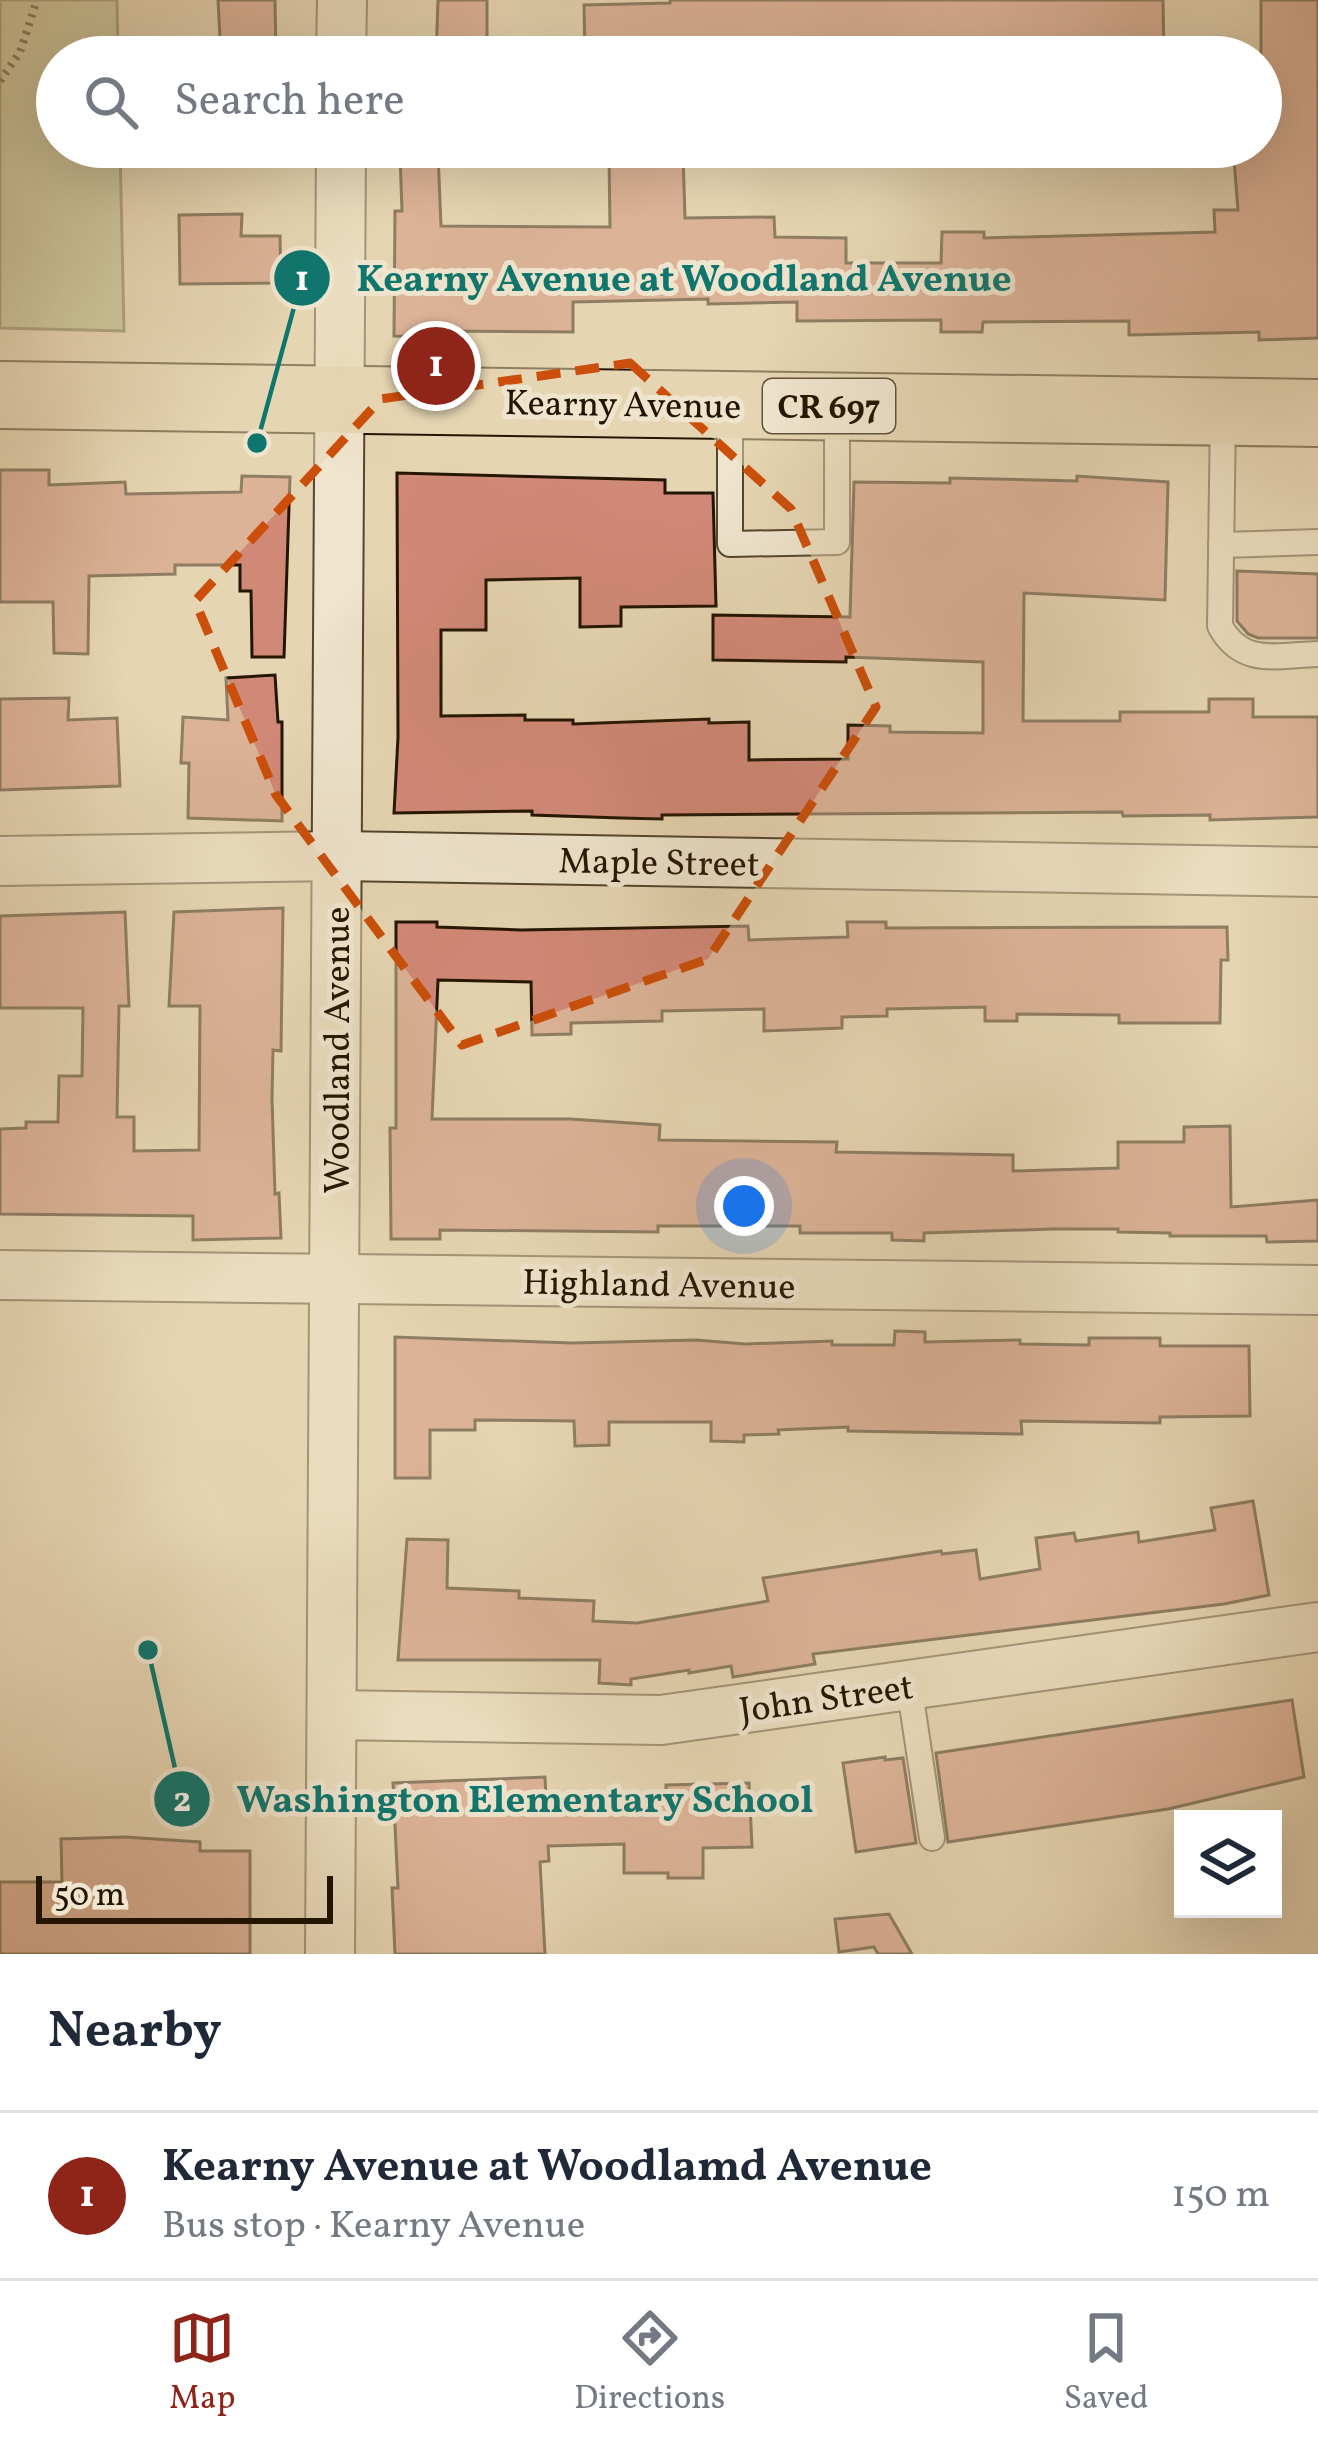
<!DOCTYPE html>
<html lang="en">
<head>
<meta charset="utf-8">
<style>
  :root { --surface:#fff; --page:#f6f6f7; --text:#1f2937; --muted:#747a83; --line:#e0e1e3; --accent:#8f2418 }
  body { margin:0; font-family:Vollkorn,serif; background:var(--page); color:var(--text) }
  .controls { position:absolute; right:36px; bottom:36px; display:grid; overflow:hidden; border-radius:0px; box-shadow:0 12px 48px #0002 }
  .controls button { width:108px; height:108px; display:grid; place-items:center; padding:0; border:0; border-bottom:3px solid var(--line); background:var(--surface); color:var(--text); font:60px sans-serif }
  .scale { position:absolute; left:36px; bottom:30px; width:297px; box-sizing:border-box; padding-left:12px; border:6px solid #241501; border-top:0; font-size:33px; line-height:42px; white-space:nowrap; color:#241501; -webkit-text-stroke:9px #efe4cd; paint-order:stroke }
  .you { position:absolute; left:744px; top:1206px; width:42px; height:42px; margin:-30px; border:9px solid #fff; border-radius:50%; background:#1a73e8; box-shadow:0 0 0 18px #1a73e833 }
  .badge { display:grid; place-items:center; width:78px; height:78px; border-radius:50%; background:var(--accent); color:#fff; font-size:39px; font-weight:700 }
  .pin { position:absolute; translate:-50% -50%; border:6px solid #fff; box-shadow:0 3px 12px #0006 }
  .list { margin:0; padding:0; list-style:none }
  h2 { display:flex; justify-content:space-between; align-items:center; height:156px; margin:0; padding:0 48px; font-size:51px }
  h2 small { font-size:39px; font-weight:400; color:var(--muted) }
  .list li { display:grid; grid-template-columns:78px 1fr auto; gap:36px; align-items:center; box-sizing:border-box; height:168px; padding:0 48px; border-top:3px solid var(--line) }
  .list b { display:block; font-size:45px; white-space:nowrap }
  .list p { margin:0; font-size:39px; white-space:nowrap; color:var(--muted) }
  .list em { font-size:39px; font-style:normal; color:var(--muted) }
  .icon { flex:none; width:66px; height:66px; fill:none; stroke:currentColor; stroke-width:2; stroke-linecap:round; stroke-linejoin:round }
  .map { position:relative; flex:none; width:1318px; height:1954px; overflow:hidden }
  .search { position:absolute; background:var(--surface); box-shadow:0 12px 48px #0002; left:36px; right:36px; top:36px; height:132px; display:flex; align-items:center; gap:30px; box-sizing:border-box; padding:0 42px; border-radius:66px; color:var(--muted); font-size:45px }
  .sheet { height:324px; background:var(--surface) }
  nav { display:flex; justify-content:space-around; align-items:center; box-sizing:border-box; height:168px; border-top:3px solid var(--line); background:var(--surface); font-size:33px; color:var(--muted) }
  nav a { display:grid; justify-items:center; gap:6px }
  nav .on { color:var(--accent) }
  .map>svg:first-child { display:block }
  .green { fill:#b8bc8a; stroke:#6e6846; stroke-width:3 }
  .building { fill:#d18977; stroke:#241501; stroke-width:3 }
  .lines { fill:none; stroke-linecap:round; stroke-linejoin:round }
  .service-casing { stroke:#54452d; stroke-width:28 }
  .minor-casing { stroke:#54452d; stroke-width:52 }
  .primary-casing { stroke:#241501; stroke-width:70 }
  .path { stroke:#241501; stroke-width:8; stroke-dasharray:3 6; stroke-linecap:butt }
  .service { stroke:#efe4cd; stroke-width:24 }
  .minor { stroke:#efe4cd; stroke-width:48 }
  .primary { stroke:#e6d5b2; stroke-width:66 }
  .marked { fill:none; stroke:#cb4f0a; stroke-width:9; stroke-dasharray:24 15; stroke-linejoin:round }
  .labels { text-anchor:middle; stroke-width:10; stroke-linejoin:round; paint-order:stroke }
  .shield { fill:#efe4cd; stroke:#61533e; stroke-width:3 }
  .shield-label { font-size:33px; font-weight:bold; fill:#241501 }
  .street-label { font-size:36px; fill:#241501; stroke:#efe4cd }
  .leader { fill:none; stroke:#0f766e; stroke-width:4.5 }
  .callout-dot { fill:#0f766e; stroke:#efe4cd; stroke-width:4.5 }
  .mark-label { font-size:36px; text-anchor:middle; font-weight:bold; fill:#fff }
  .callout-label { font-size:39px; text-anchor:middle; font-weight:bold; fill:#0f766e; stroke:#efe4cd; stroke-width:10; stroke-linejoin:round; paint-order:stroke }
</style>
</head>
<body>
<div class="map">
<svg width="1318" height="1954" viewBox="0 0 1318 1954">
  <rect width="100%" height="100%" fill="#e6d5b2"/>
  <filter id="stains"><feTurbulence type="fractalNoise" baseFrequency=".00167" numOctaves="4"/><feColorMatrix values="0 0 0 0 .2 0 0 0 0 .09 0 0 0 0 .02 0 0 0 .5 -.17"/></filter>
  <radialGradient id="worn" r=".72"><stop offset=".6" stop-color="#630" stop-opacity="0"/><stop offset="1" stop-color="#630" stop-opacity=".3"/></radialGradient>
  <!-- green -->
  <polygon class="green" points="0,0 117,0 118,57 57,57 57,147 120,147 124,331 0,328"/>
  <!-- building -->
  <g class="building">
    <polygon points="218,0 275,0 276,57 221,57"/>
    <polygon points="438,0 487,0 487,57 436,57"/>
    <polygon points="670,0 1163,0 1164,57 806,57 805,43 715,45 715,57 585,57 584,5 670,3"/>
    <polygon points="1261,0 1318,0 1318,338 1259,340 1259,332 1129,335 1129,321 983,322 982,332 941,332 941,320 797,321 797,302 708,304 708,299 573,302 573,332 440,331 440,337 394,336 395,211 402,211 400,155 438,153 441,226 610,227 609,155 683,154 685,218 774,217 775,237 846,238 846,263 941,263 942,232 984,232 984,238 1215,232 1214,210 1238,210 1233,147 1261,147"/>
    <polygon points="242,214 241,236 280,236 281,283 180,284 179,215"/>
    <polygon points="0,470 49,470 49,485 125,482 126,494 241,492 242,476 290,477 284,657 252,657 251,591 240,591 240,565 175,565 175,574 89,576 88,654 54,653 53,602 0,602"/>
    <polygon points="397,473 665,480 665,493 713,493 716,606 621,607 621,626 580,627 580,578 486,580 486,630 441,630 441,716 525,715 525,720 573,720 573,724 709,719 709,723 749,722 749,760 848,759 848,725 890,726 890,732 983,733 983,662 846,657 846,662 713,660 713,615 850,617 854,482 950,483 950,478 1077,481 1077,476 1168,482 1165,600 1024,593 1023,721 1120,721 1120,712 1209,712 1209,699 1253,699 1253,717 1318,717 1318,817 1210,820 1210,815 1123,816 1122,812 662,815 662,819 621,818 532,815 532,811 394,813 398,737"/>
    <polygon points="1237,571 1318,574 1318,638 1258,638 1248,634 1237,621"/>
    <polygon points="275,675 278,722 282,722 282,821 188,818 189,763 181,763 183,717 228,720 226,678"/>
    <polygon points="69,698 68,720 117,718 120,786 0,790 0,699"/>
    <polygon points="283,908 281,1051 273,1050 272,1098 275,1194 279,1193 281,1238 193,1240 193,1216 0,1214 0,1129 26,1128 26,1122 58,1122 59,1076 82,1076 83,1008 0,1008 0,916 125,912 129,1006 119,1006 117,1117 134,1117 134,1151 199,1150 200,1006 169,1006 174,912"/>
    <polygon points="396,922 437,922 437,927 521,930 748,926 749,940 848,937 847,922 886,922 886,928 1227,927 1228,960 1221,960 1220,1023 1119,1023 1119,1015 1017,1014 1017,1021 985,1021 985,1007 887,1009 887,1016 842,1017 842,1028 764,1031 764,1009 662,1011 662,1021 571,1023 571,1034 532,1035 531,982 438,980 432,1119 570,1119 660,1125 659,1140 837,1142 836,1152 1013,1155 1013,1171 1118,1168 1118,1142 1184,1142 1184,1127 1230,1126 1231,1207 1318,1200 1318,1241 1267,1242 1266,1236 1170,1236 1170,1233 1118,1232 1118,1229 1053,1229 924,1233 924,1241 892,1240 892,1233 800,1233 800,1226 658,1226 658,1232 440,1230 440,1239 391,1239 390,1128 396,1128"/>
    <polygon points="895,1331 925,1332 925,1342 1020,1340 1020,1344 1089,1345 1089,1338 1160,1338 1160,1346 1249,1346 1250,1416 1160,1417 1160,1423 1021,1421 1022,1434 848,1431 848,1427 778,1430 779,1434 744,1435 744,1442 711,1441 711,1422 609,1422 609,1445 575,1446 574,1421 475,1420 475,1430 430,1430 430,1478 395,1478 395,1337 572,1343 696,1340 745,1344 832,1341 832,1345 894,1345"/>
    <polygon points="1253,1501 1269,1595 1224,1604 813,1654 815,1664 733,1677 731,1666 689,1673 689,1670 631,1679 631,1685 599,1683 600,1660 398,1660 407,1539 448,1540 447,1588 519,1591 519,1598 594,1601 593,1621 637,1623 768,1601 763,1578 941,1551 942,1554 976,1550 980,1579 1040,1569 1036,1538 1074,1533 1076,1541 1138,1532 1139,1542 1215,1530 1211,1508"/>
    <polygon points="1292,1700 1304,1777 1168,1809 948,1842 936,1753"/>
    <polygon points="885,1757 885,1760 903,1758 916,1843 856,1852 843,1763"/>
    <polygon points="545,1777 546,1797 666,1794 666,1785 749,1783 752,1847 703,1848 703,1878 668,1878 668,1873 624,1873 624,1844 548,1846 549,1861 540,1862 545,1954 395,1954 392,1888 398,1888 393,1783"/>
    <polygon points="125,1837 200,1842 200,1851 250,1851 250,1954 0,1954 0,1882 62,1882 61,1839"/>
    <polygon points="889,1914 912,1954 878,1954 874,1947 839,1952 835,1919"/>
  </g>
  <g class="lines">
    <defs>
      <g id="service">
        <polyline points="730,407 730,544 837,542 837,406"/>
        <path d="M1223,416L1220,626C1242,667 1277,655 1318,654"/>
        <polyline points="1221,545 1318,542"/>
        <polyline points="909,1685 932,1838"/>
      </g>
      <g id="minor">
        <polyline points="341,57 342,0"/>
        <polyline points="0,861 337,856 1318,872"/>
        <polyline points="0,1275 1318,1290"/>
        <polyline points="332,1715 661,1720 1318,1627"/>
        <polyline points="330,1954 341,147"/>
      </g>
      <polyline id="primary" points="0,395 1318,413"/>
    </defs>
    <!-- service casing -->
    <use href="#service" class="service-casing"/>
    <!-- minor casing -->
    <use href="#minor" class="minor-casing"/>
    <!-- primary casing -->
    <use href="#primary" class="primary-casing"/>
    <!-- path -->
    <polyline class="path" points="0,81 20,52 37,0"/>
    <!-- service -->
    <use href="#service" class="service"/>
    <!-- minor -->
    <use href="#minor" class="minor"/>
    <!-- primary -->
    <use href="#primary" class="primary"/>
  </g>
  <!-- marked area -->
  <path d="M0 0H1318V1954H0ZM630,363L791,509L876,707L708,959L462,1045L276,795L195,601L381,399Z" fill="#e6d5b2" fill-opacity=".55" fill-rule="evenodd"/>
  <path class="marked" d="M630,363L791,509L876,707L708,959L462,1045L276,795L195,601L381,399Z"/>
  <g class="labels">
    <!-- shield labels -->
    <rect class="shield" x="763" y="379" width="132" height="54" rx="9"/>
    <g class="shield-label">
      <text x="829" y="418">CR 697</text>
    </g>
    <!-- street labels -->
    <g class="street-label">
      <text transform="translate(623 403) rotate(1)" y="13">Kearny Avenue</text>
      <text transform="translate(659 861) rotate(1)" y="13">Maple Street</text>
      <text transform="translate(336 1050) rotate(-90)" y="13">Woodland Avenue</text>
      <text transform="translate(659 1283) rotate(1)" y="13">Highland Avenue</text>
      <text transform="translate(826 1697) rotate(-8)" y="13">John Street</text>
    </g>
  </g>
  <!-- callouts -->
  <path class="leader" d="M257 443L302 278M148 1650L182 1799"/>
  <g class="callout-dot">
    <circle cx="257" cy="443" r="12"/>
    <circle cx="148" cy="1650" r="12"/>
    <circle cx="302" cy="278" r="30"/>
    <circle cx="182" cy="1799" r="30"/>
  </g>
  <g class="mark-label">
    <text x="302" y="290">1</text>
    <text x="182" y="1811">2</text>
  </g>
  <g class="callout-label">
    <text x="684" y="291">Kearny Avenue at Woodland Avenue</text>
    <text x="525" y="1812">Washington Elementary School</text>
  </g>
  <rect width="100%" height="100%" filter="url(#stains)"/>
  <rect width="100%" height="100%" fill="url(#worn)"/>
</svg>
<div class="controls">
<button><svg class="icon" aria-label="layers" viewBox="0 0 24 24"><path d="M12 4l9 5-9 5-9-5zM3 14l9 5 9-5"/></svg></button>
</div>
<div class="scale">50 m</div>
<div class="you"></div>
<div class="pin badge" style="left:436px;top:366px">1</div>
<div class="search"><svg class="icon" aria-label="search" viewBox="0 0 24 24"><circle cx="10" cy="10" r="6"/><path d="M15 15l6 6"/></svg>Search here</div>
</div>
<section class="sheet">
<h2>Nearby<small></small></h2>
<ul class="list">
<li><span class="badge">1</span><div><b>Kearny Avenue at Woodlamd Avenue</b><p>Bus stop · Kearny Avenue</p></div><em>150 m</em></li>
</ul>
</section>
<nav>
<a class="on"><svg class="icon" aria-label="map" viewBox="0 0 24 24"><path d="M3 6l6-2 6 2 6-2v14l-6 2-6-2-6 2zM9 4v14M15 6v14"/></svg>Map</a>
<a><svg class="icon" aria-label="directions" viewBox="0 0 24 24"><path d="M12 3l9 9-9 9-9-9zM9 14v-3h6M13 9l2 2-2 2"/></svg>Directions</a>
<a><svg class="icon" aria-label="saved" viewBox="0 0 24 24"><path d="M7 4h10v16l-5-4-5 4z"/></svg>Saved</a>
</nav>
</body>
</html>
